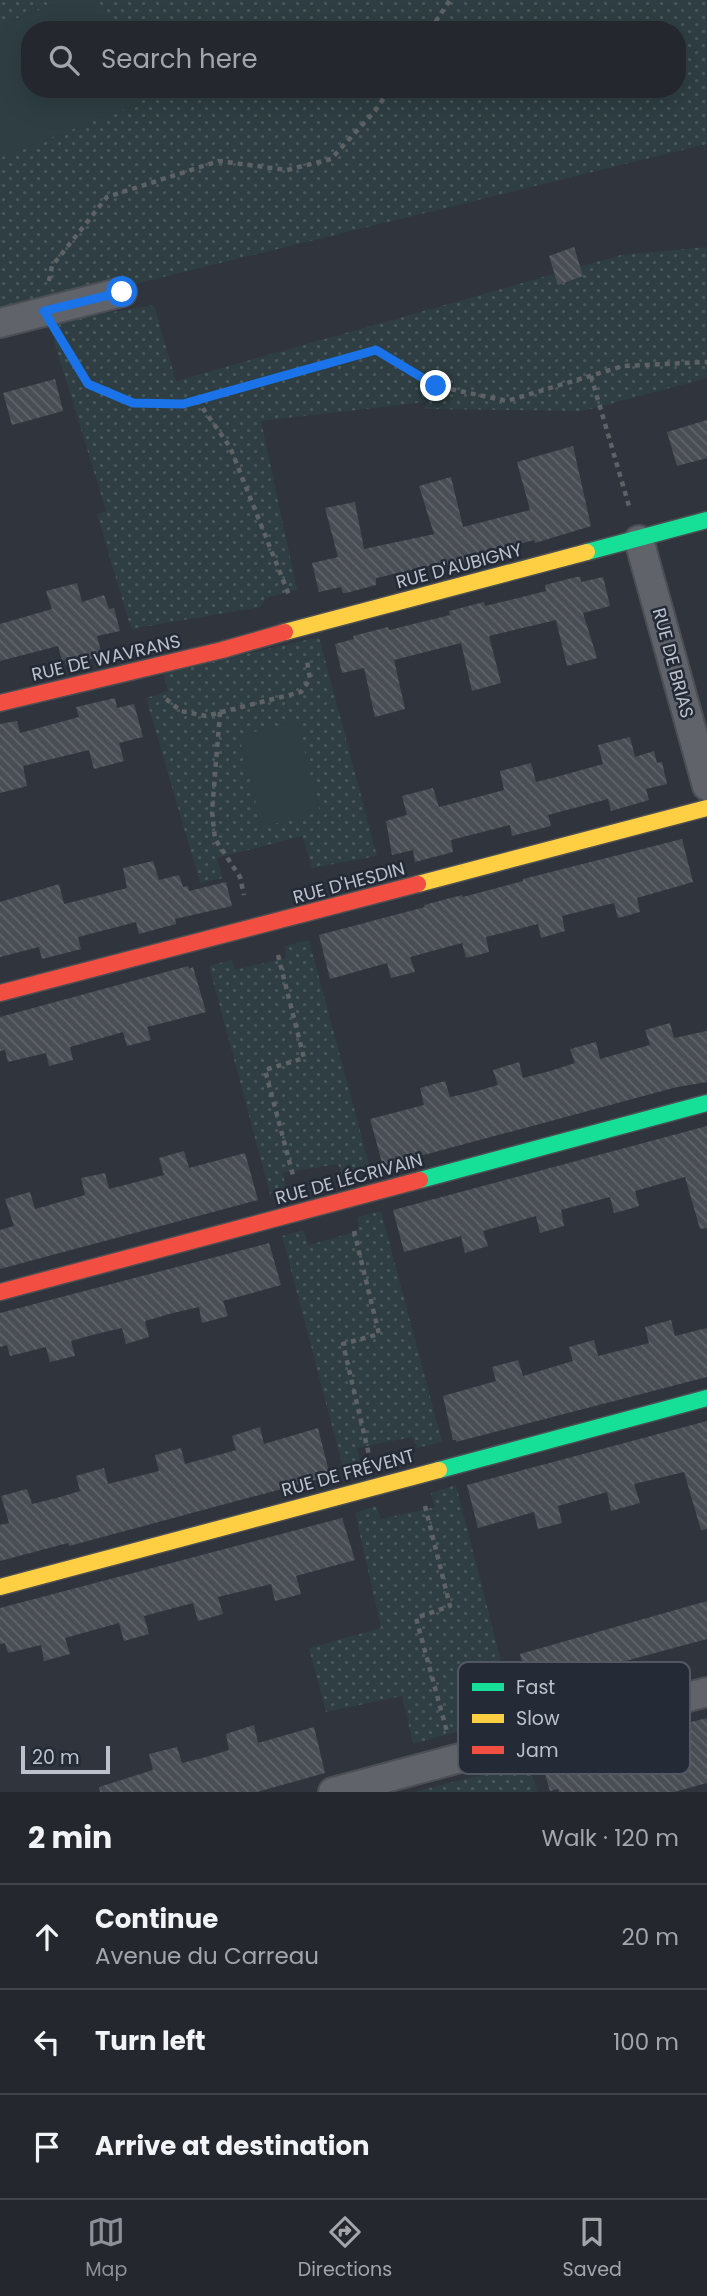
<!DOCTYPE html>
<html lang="en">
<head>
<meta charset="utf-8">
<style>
  :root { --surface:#24272d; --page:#2c2f35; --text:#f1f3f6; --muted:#a3a5aa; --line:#414449; --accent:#8b9099 }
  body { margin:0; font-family:Poppins,sans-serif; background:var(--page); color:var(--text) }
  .scale { position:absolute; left:21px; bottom:18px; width:89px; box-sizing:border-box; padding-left:7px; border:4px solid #bcc1cb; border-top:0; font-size:19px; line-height:24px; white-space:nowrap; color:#bcc1cb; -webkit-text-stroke:5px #242a36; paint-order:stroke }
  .stop { position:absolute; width:21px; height:21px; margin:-16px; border:5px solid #1a73e8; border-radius:50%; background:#fff }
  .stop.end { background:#1a73e8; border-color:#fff; box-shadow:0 2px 7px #0008 }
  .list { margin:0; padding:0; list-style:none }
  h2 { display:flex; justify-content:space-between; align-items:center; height:91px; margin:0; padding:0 28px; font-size:30px }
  h2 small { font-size:23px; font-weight:400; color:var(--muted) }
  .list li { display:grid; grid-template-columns:46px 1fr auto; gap:21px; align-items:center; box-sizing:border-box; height:105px; padding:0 28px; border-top:2px solid var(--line) }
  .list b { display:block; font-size:26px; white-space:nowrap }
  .list p { margin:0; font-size:23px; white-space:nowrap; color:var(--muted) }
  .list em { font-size:23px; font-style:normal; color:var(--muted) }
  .icon { flex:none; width:38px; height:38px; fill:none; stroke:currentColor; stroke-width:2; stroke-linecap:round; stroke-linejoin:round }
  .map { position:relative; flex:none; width:707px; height:1792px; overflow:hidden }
  .search { position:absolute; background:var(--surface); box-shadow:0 7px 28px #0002; left:21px; right:21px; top:21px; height:77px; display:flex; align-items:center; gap:18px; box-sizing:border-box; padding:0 24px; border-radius:28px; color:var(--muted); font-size:26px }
  .sheet { height:406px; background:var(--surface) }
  nav { display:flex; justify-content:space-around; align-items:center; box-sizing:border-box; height:98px; border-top:2px solid var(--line); background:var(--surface); font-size:19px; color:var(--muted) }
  nav a { display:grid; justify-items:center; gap:4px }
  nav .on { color:var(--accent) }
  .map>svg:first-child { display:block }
  .grass { fill:url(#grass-dots); fill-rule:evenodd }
  .garden { fill:#2e3e42 }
  .building { fill:url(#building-back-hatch) }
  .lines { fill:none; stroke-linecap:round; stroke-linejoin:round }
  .street-casing { stroke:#4c4f54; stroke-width:32 }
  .fast-casing { stroke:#4c4f54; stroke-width:19 }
  .slow-casing { stroke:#4c4f54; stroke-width:19 }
  .jam-casing { stroke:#4c4f54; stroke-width:19 }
  .path { stroke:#5e6267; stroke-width:4.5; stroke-dasharray:5 5; stroke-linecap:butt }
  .street { stroke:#60636a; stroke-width:28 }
  .fast { stroke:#16e098; stroke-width:16 }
  .slow { stroke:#ffcf43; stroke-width:16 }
  .jam { stroke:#f24e42; stroke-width:16 }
  .route { stroke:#1a73e8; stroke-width:9 }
  .labels { text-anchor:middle; stroke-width:5; stroke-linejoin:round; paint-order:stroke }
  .street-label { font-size:18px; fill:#bcc1cb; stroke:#242a36 }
  .key { fill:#242a36; stroke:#525763; stroke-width:2 }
  .key-label { font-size:19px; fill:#bcc1cb }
</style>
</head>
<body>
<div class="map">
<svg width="707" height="1792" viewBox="0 0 707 1792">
  <defs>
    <pattern id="grass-dots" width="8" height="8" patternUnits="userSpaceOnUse" patternTransform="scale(1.75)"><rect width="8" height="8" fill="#2e3e42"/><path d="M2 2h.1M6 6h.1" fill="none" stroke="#4a585c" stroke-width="1.8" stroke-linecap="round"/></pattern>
    <pattern id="building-back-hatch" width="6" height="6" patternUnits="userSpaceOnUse" patternTransform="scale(1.75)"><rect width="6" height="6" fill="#494d54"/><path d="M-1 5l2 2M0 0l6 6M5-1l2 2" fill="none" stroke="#61656b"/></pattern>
  </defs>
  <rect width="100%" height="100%" fill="#30343c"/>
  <!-- grass -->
  <g class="grass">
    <path d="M0,0H707V144L0,317ZM30,30H677V89H30Z"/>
    <polygon points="707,247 707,378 583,411 425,409 426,402 261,421 297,590 266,598 260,607 131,629 97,514 106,511 54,341 60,321 154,305 176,381 621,255"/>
    <polygon points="319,637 377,856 312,868 302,836 217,858 223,878 200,883 146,698 168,691 163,673"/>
    <polygon points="309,940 370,1168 342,1176 338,1164 283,1173 286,1191 270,1194 209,966 232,960 235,970 286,958 285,946"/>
    <polygon points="381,1211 442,1442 417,1448 412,1437 357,1448 360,1463 343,1468 282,1236 303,1230 309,1245 358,1231 358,1217"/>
    <polygon points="456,1485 515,1716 413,1744 402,1696 326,1712 309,1648 381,1628 355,1513 376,1506 381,1519 435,1507 431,1493"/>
    <polygon points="529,1763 537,1792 414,1792"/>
  </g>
  <!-- garden -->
  <g class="garden">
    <polygon points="64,0 97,0 109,30 30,30 30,89 133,89 139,103 0,158 0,25"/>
    <polygon points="297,721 320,812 262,827 239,736"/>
  </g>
  <!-- building -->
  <g class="building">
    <polygon points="574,247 583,276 558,285 549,256"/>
    <polygon points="55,379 63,411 12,425 3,393"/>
    <polygon points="707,420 707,458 677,466 667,432"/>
    <polygon points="573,446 591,526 535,543 534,540 472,556 473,559 438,568 438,564 376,578 376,585 346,593 343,593 341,587 319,592 312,563 338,557 325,508 355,502 364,549 434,534 419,486 451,477 463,527 530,510 517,462"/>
    <polygon points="576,577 580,577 581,582 603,577 607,593 610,606 583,613 597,658 567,666 556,620 489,636 501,683 472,691 461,643 394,660 405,709 375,717 364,668 342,673 335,644 354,639 353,636 388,627 389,630 450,615 449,611 484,602 485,606 518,598 546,591 545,585"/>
    <polygon points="77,583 82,602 104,595 109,609 114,608 120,631 97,636 102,656 66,665 65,660 62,661 58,646 0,661 0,624 52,609 46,591"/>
    <polygon points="115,698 117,708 134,704 143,737 119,743 124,761 94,769 89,750 23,766 27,786 0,793 0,724 17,721 20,733 79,717 76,707"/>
    <polygon points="630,737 635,757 654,751 657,763 662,762 667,784 646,789 649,800 611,811 608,799 548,815 551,826 512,836 510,825 451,840 453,852 415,862 413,850 392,855 386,821 407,815 402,796 433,788 439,807 459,802 504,790 500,771 531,763 536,782 556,777 603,764 598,745"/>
    <polygon points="682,839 693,882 637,898 640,912 618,918 614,903 562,916 565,931 541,938 538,924 486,937 489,952 478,955 466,958 462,943 410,957 415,972 391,978 387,963 330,979 319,935 425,907 424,905 462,895 463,897 523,881 523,879"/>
    <polygon points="153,861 159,880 179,875 183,887 188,886 189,891 226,882 232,906 175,919 176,924 139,934 136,922 78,937 81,949 42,959 39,947 0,957 0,902 59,884 64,904 84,899 127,888 123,868"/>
    <polygon points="188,966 189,969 193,967 206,1012 147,1027 151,1040 127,1046 123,1032 70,1047 73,1060 49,1066 46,1053 8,1062 5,1050 0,1051 0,1017"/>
    <polygon points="670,1023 674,1038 707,1031 707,1082 677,1087 383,1166 370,1119 424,1105 420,1088 445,1081 450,1097 473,1092 498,1085 493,1070 519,1062 523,1078 550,1071 575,1063 570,1049 596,1042 600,1059 650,1045 645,1030"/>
    <polygon points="707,1126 707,1228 700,1229 685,1177 635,1191 639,1206 626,1210 614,1213 610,1197 561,1210 564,1226 540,1233 536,1216 483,1231 488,1246 465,1253 461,1236 404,1252 393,1210"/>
    <polygon points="184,1151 189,1168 245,1153 258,1200 0,1269 0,1230 14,1226 5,1199 30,1192 35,1209 85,1195 81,1178 105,1173 109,1189 164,1175 159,1158"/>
    <polygon points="269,1243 281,1285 223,1301 228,1316 202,1323 199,1307 173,1313 145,1321 149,1337 126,1344 122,1328 96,1334 71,1341 75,1356 50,1362 46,1347 10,1356 7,1345 0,1347 0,1313"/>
    <polygon points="671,1320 675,1336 707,1328 707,1377 456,1442 456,1440 453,1440 443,1396 496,1381 492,1367 518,1360 523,1376 573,1361 569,1347 594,1340 598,1356 626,1349 649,1343 645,1327"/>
    <polygon points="707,1421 707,1529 701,1530 684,1472 634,1484 640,1503 611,1511 607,1492 558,1506 562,1523 538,1529 534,1512 478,1528 467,1485"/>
    <polygon points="260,1427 264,1444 318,1428 330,1476 69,1546 68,1543 0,1561 0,1525 9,1523 1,1496 27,1489 32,1504 57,1498 80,1491 76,1476 104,1468 108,1484 159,1471 155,1455 181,1448 185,1464 211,1457 236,1450 232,1436"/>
    <polygon points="342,1518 355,1560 296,1576 301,1594 275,1601 271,1584 218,1597 223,1614 198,1621 193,1603 144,1616 149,1634 124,1641 119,1623 65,1638 70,1654 44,1661 41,1645 8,1653 5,1643 0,1644 0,1608"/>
    <polygon points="707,1601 707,1639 529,1687 520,1654"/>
    <polygon points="707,1718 707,1783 674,1792 559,1792 558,1789 550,1791 541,1760"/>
    <polygon points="254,1725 258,1743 314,1727 325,1773 257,1792 100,1792 99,1787 153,1770 149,1754 177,1747 182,1763 206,1757 229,1750 226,1734"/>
  </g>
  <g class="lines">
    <defs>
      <g id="street">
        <polyline points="0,323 122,292"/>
        <polyline points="639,540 707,786"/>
        <polyline points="333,1792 707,1692"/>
      </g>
      <g id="fast">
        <polyline points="587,552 707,520"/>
        <polyline points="420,1180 707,1103"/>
        <polyline points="439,1470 707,1398"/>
      </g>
      <g id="slow">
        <polyline points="285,632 587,552"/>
        <polyline points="418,884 707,808"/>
        <polyline points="0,1587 439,1470"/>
      </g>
      <g id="jam">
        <polyline points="0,703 222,650 285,632"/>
        <polyline points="0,993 418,884"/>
        <polyline points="0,1292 420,1180"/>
      </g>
    </defs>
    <!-- street casing -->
    <use href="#street" class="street-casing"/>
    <!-- fast casing -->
    <use href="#fast" class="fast-casing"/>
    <!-- slow casing -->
    <use href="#slow" class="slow-casing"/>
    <!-- jam casing -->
    <use href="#jam" class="jam-casing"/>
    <!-- path -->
    <g class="path">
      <polyline points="430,30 450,0"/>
      <polyline points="49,281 52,266 107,197 219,161 287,170 331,159 375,111 390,89"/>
      <polyline points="59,337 88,384 133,403 183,404 376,350 436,386 507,401 623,366 707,362"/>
      <polyline points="591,376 629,506"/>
      <polyline points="197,400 230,447 289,595"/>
      <polyline points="166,699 181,711 206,716 301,692 310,679 307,661"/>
      <polyline points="220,712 212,812 215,839 240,877 244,895"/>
      <polyline points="278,955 304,1058 265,1070 294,1179"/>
      <polyline points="354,1231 379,1334 343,1344 369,1455"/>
      <polyline points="425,1506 450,1606 416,1618 447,1732"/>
    </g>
    <!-- street -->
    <use href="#street" class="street"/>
    <!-- fast -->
    <use href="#fast" class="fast"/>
    <!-- slow -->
    <use href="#slow" class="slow"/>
    <!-- jam -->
    <use href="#jam" class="jam"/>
  </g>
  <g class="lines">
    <!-- route -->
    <polyline class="route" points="122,292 44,311 88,384 133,403 183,404 376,350 436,386"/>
  </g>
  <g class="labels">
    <!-- street labels -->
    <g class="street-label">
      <text transform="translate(459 566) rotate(-15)" y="6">RUE D'AUBIGNY</text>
      <text transform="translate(106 658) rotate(-13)" y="6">RUE DE WAVRANS</text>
      <text transform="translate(673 663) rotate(75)" y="6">RUE DE BRIAS</text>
      <text transform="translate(349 883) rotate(-15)" y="6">RUE D'HESDIN</text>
      <text transform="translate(349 1179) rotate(-15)" y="6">RUE DE LÉCRIVAIN</text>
      <text transform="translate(348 1473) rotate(-15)" y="6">RUE DE FRÉVENT</text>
    </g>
  </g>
  <!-- legend -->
  <rect x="458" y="1662" width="232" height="112" rx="10" class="key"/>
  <rect x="472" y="1683" width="32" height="8" fill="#16e098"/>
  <rect x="472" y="1714" width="32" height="9" fill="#ffcf43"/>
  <rect x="472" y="1746" width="32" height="8" fill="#f24e42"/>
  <g class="key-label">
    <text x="516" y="1694">Fast</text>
    <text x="516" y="1725">Slow</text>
    <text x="516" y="1757">Jam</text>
  </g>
</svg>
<div class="scale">20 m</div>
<div class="stop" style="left:122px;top:292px"></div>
<div class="stop end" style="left:436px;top:386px"></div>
<div class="search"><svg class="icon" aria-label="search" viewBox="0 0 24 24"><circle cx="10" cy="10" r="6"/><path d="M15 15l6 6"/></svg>Search here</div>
</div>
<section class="sheet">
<h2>2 min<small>Walk · 120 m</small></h2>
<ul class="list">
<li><svg class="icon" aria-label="ahead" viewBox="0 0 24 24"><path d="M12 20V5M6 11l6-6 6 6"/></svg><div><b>Continue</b><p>Avenue du Carreau</p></div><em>20 m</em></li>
<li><svg class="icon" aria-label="left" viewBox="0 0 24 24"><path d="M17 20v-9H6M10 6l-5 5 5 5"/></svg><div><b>Turn left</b></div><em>100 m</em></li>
<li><svg class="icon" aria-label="arrive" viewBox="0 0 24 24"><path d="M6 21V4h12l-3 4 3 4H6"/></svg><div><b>Arrive at destination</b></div></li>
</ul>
</section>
<nav>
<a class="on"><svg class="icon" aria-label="map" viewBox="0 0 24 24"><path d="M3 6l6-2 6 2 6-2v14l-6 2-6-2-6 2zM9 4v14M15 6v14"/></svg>Map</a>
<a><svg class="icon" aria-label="directions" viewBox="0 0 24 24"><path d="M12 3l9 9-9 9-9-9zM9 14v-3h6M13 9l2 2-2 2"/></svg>Directions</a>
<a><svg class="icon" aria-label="saved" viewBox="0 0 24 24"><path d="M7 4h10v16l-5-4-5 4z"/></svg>Saved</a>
</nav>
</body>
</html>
